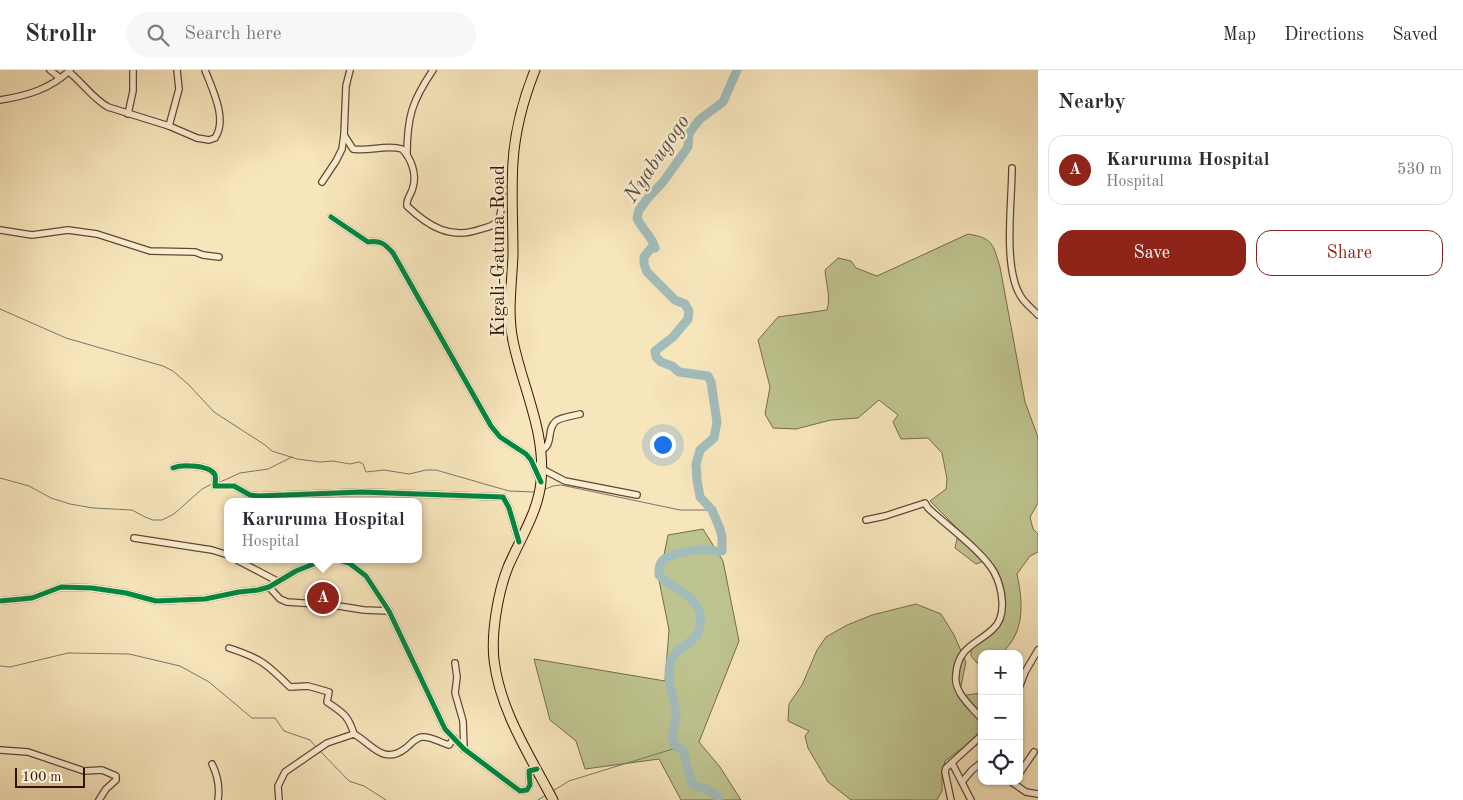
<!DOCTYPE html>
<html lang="en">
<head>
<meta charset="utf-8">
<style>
  :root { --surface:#fff; --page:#f7f7f7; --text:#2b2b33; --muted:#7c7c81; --line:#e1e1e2; --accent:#8f2418 }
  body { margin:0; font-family:"Old Standard TT",serif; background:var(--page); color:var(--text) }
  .controls { position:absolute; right:15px; bottom:15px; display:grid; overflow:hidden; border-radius:10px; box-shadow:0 1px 4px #0004 }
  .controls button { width:45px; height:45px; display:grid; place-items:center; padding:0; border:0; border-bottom:1px solid var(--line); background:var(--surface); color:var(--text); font:25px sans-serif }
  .scale { position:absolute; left:15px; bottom:12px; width:70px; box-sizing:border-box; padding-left:5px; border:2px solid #321203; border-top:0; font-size:14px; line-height:18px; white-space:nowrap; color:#321203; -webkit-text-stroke:4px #faeed3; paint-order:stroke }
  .you { position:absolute; left:662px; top:374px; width:18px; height:18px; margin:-12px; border:4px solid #fff; border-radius:50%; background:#1a73e8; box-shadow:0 0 0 8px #1a73e833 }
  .badge { display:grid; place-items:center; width:32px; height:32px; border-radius:50%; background:var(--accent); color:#fff; font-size:16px; font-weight:700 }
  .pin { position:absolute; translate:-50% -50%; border:2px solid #fff; box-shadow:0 1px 5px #0006 }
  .popup { position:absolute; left:224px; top:428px; width:198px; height:65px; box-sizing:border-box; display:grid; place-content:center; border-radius:10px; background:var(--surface); filter:drop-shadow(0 1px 4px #0005); font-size:16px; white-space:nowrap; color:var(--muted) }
  .popup b { font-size:19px; color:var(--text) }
  .popup::after { content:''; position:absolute; left:50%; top:100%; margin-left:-10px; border:10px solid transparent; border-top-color:var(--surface) }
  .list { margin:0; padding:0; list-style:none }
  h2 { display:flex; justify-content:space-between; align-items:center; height:65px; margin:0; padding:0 20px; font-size:21px }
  h2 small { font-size:16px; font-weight:400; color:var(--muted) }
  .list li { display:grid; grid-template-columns:32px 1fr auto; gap:15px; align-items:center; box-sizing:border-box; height:70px; margin:0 10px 10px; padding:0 10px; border:1px solid var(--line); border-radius:15px }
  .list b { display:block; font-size:19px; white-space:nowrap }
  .list p { margin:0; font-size:16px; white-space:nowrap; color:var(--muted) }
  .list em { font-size:16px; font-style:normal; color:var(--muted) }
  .actions { display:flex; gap:10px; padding:15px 20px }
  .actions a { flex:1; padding:11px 0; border:1px solid var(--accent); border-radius:15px; text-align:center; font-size:18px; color:var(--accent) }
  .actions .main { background:var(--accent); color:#fff }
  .icon { flex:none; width:28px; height:28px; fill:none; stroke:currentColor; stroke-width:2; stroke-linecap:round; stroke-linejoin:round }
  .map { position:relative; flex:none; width:1038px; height:730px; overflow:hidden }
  header { display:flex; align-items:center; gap:30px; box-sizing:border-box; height:70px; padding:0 25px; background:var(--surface); border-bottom:1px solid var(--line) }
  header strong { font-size:24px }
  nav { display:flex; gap:28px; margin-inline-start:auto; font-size:18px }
  .search { width:350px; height:45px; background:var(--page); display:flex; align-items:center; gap:12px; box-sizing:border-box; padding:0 18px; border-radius:28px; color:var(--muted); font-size:19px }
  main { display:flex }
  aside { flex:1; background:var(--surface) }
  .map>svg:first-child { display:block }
  .green { fill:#bec48f; stroke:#786b49 }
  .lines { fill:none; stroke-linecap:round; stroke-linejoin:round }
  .stream { stroke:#757871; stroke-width:1 }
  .river { stroke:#a2bcbb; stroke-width:9 }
  .minor-casing { stroke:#634731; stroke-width:8 }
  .trunk-casing { stroke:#321203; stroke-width:11 }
  .minor { stroke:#faeed3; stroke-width:5.5 }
  .trunk { stroke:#f7e5bb; stroke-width:9 }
  .cycleway-casing { stroke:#faeed3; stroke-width:8 }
  .cycleway { stroke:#00873e; stroke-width:5 }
  .labels { text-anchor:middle; stroke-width:5; stroke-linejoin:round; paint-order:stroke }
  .street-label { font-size:20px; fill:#321203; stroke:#faeed3 }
  .water-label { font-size:21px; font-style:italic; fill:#594e43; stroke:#faeed3 }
</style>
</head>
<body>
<header>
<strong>Strollr</strong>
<div class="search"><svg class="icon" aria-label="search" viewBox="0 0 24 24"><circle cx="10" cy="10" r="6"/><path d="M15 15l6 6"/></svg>Search here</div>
<nav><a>Map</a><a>Directions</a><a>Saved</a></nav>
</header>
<main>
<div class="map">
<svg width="1038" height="730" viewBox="0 0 1038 730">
  <rect width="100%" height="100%" fill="#f7e5bb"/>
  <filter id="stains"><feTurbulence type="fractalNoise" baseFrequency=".004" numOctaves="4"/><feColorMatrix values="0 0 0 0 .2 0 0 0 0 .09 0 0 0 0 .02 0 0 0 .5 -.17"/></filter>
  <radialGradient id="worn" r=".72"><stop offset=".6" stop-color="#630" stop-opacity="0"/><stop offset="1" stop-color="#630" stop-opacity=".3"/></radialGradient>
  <!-- green -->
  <g class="green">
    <path d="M968,164C993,168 993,174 1000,197L1025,332L1038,367V433L1030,447L1033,459L1038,464V482L1030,486L1017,504C1022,528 1025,553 1010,574C1007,577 1005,581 1002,583C996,585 988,584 982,584V593H977L971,586V578L996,560L1000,553L1002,519L998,503L987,490L976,494L955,478L959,460L930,431L946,419L947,409L942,383L928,368L901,369L893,352L898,345L879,330L858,348L831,350L796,359L773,358L765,344L770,317L758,270L778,247L827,240C831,227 826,214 825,200L838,188L851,191L856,198L877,206Z"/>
    <polygon points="703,459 723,491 739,571 699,672 720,697 741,730 681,730 659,689 585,699 576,671 550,650 534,589 665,611 669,560 659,510 668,465"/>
    <polygon points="916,534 941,544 954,565 966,592 959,626 982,623 982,671 974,669 945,691 942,704 942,721 937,730 851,730 828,712 808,678 805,666 809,661 788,651 789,634 802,615 817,580 826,567 847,555 872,545"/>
  </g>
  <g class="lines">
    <!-- stream -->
    <g class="stream">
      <polyline points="0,239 66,268 163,296 173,301 189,315 214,342 265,375 272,381 297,389 320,392 333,391 350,394 359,392 363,394 366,402 384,400 409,404 426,400 436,400 509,421 534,422"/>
      <polyline points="0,408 29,416 51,428 70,434 93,438 132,440 145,447 153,450 162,450 174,444 202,419 212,414"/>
      <polyline points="218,413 240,403 268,399 292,387"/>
      <polyline points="543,420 553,416 561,415 680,440 712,440"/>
      <polyline points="0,596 10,597 68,583 129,584 180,596 209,612 252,648 275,648 284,661 310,670 317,678"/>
      <polyline points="320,681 349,711 364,716 386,730"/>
      <polyline points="553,721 569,711 676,678"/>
      <polyline points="538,730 546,725"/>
    </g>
    <!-- river -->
    <path class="river" d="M719,730C713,718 703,720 692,714L683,680C677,678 674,676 673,670C671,661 676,652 676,643C674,627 665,607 671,590C678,572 704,576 700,544C697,526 670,517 659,505C659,499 659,494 663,490C670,484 693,480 702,479C710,478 712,483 722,481V467L720,459L712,440L700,427L697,410L696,394L700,380L714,368L717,352L711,312L708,306L679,302L672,296L661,292L656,287L655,281L673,267L688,249L689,241L685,234L675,230L647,202L644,194V187L651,178H655C653,167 642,160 637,148L639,140L648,128L663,112L688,77L689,64L692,59L700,49L723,32L737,0"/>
    <defs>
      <g id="minor">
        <polyline points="50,0 60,8"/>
        <path d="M69,2C83,13 92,28 108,37L169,56L197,68L209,70L215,68C228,49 212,19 205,0"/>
        <path d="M0,30C26,26 51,19 70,0"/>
        <polyline points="128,44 133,21 133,0"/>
        <polyline points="169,56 179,19 177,0"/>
        <path d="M344,65L353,79C369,82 386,74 402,79C411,88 417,104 413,117C412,124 406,128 407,136C429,157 451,170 481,159C488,157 494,156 498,150C503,142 501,128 502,119"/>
        <path d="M407,85C407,47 412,31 433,0"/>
        <path d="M1012,98C1012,132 1003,196 1020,225C1024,233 1033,239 1038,245"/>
        <polyline points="322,112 336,91 342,79 344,65 346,16 350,0"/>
        <path d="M331,147L368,172C381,170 385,174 393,183L491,356L500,367L526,384L531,390L539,408"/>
        <polyline points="0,160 32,165 68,160 97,164 150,181 195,182 203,185 219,187"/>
        <path d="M542,380C554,374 546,359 556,351C562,347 573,346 580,344"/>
        <path d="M173,398C181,394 211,395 215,405C216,408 215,413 215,416H234L250,425L259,426L361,422L503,427L509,438L519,472"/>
        <polyline points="542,399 565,411 637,425"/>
        <path d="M866,450L885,446L925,433L928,438C946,455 982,481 994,502C1002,517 1008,546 993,559C976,575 958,577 956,604C955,610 957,618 960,623C965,632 975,641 982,649"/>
        <polyline points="134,468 212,480 228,485"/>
        <polyline points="235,489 277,511"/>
        <polyline points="269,517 280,529 287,532 332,535 364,540 389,541"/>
        <polyline points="0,531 32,528 61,517 92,518 126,523 156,531 205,529 239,522 258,520 269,517 296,501 316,493 328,490 339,490 349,493 366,506 389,541 445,659 464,679 520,721 527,720 530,715 529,701 537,699"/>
        <path d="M229,578C260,588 267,594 290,617L308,616L329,622L327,632C343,643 348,645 354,664"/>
        <polyline points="455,593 457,607 455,623 463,651 464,679"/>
        <polyline points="1019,618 1025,602 1038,580"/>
        <polyline points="0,680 28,682 84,701 102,700 116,706 116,710 106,719 99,730"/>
        <polyline points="952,693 971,730"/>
        <path d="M212,694C218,706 220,716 218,730"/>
        <polyline points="1019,704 1034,682"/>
        <polyline points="1010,711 1026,722 1038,724"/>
        <polyline points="962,712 972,700 982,692"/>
        <path d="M279,730L278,716L285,702L327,673L354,664C372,674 383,696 406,678C412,673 415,668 422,667C431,666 441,673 449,675L454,668"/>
        <polyline points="951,730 945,702 946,698 982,665"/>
      </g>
      <path id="trunk" d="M535,0C523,30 515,60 513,92C511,123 513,153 513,184C512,213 507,242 513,271C523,319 546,362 541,412C538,442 520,469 508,497C498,522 491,563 494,590C500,641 530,686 553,730"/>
    </defs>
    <!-- minor casing -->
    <use href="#minor" class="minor-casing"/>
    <!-- trunk casing -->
    <use href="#trunk" class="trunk-casing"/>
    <!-- minor -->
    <use href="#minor" class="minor"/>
    <!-- trunk -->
    <use href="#trunk" class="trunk"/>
    <defs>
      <g id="cycleway">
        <path d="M331,147L368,172C381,170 385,174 393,183L491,356L500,367L526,384L531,390L541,412"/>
        <path d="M173,398C181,394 211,395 215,405C216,408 215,413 215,416H234L250,425L259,426L361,422L503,427L509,438L519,472"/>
        <polyline points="0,531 32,528 61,517 92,518 126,523 156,531 205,529 239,522 258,520 269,517 296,501 316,493 328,490 339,490 349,493 366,506 389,541 445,659 464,679 520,721 527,720 530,715 529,701 537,699"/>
      </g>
    </defs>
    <!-- cycleway casing -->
    <use href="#cycleway" class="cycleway-casing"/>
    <!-- cycleway -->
    <use href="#cycleway" class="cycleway"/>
  </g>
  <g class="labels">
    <!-- street labels -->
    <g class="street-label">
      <text transform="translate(497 181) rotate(-90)" y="7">Kigali-Gatuna Road</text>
    </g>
    <!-- water labels -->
    <g class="water-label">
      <text transform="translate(656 88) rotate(-56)" y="7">Nyabugogo</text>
    </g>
  </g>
  <rect width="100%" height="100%" filter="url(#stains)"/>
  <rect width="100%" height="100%" fill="url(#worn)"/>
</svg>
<div class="controls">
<button>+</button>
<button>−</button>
<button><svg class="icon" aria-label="locate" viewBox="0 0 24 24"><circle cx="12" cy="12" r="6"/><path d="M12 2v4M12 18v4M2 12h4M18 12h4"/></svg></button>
</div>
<div class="scale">100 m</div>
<div class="you"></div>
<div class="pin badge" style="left:323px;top:528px">A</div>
<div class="popup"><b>Karuruma Hospital</b>Hospital</div>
</div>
<aside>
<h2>Nearby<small></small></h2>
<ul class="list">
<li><span class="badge">A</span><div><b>Karuruma Hospital</b><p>Hospital</p></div><em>530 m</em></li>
</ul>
<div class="actions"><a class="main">Save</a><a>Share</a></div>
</aside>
</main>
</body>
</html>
